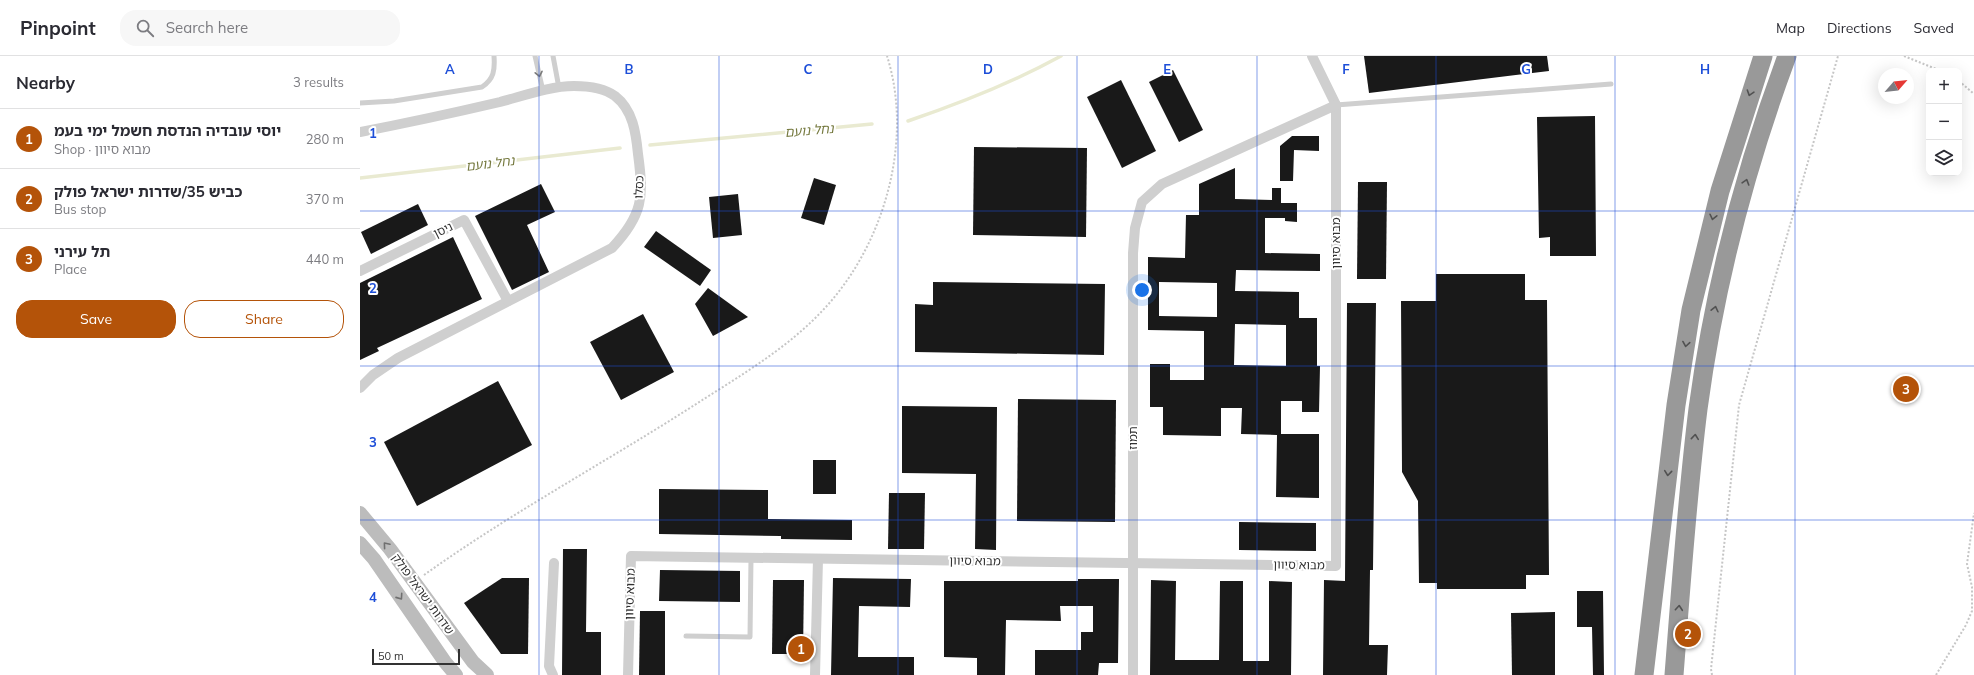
<!DOCTYPE html>
<html lang="en">
<head>
<meta charset="utf-8">
<style>
  :root { --surface:#fff; --page:#f7f7f7; --text:#2b2b33; --muted:#7c7c81; --line:#e1e1e2; --accent:#b45309 }
  body { margin:0; font-family:Mulish,"Noto Sans Hebrew",sans-serif; background:var(--page); color:var(--text) }
  .controls { position:absolute; right:12px; top:12px; display:grid; overflow:hidden; border-radius:8px; box-shadow:0 4px 16px #0002 }
  .controls button { width:36px; height:36px; display:grid; place-items:center; padding:0; border:0; border-bottom:1px solid var(--line); background:var(--surface); color:var(--text); font:20px sans-serif }
  .compass { position:absolute; left:1518px; top:12px; width:36px; height:36px; border-radius:50%; background:var(--surface); box-shadow:0 4px 16px #0002; rotate:62deg }
  .scale { position:absolute; left:12px; bottom:10px; width:88px; box-sizing:border-box; padding-left:4px; border:2px solid #323232; border-top:0; font-size:11px; line-height:14px; white-space:nowrap; color:#323232; -webkit-text-stroke:3px #fff; paint-order:stroke }
  .you { position:absolute; left:782px; top:234px; width:14px; height:14px; margin:-10px; border:3px solid #fff; border-radius:50%; background:#1a73e8; box-shadow:0 0 0 6px #1a73e833 }
  .badge { display:grid; place-items:center; width:26px; height:26px; border-radius:50%; background:var(--accent); color:#fff; font-size:13px; font-weight:700 }
  .pin { position:absolute; translate:-50% -50%; border:2px solid #fff; box-shadow:0 1px 4px #0006 }
  .list { margin:0; padding:0; list-style:none }
  h2 { display:flex; justify-content:space-between; align-items:center; height:52px; margin:0; padding:0 16px; font-size:17px }
  h2 small { font-size:13px; font-weight:400; color:var(--muted) }
  .list li { display:grid; grid-template-columns:26px 1fr auto; gap:12px; align-items:center; box-sizing:border-box; height:60px; padding:0 16px; border-top:1px solid var(--line) }
  .list b { display:block; font-size:15px; white-space:nowrap }
  .list p { margin:0; font-size:13px; white-space:nowrap; color:var(--muted) }
  .list em { font-size:13px; font-style:normal; color:var(--muted) }
  .actions { display:flex; gap:8px; padding:12px 16px }
  .actions a { flex:1; padding:9px 0; border:1px solid var(--accent); border-radius:16px; text-align:center; font-size:14px; color:var(--accent) }
  .actions .main { background:var(--accent); color:#fff }
  .icon { flex:none; width:22px; height:22px; fill:none; stroke:currentColor; stroke-width:2; stroke-linecap:round; stroke-linejoin:round }
  .map { position:relative; flex:none; width:1614px; height:619px; overflow:hidden }
  header { display:flex; align-items:center; gap:24px; box-sizing:border-box; height:56px; padding:0 20px; background:var(--surface); border-bottom:1px solid var(--line) }
  header strong { font-size:19px }
  nav { display:flex; gap:22px; margin-inline-start:auto; font-size:14px }
  .search { width:280px; height:36px; background:var(--page); display:flex; align-items:center; gap:10px; box-sizing:border-box; padding:0 14px; border-radius:16px; color:var(--muted); font-size:15px }
  main { display:flex }
  aside { flex:1; background:var(--surface) }
  .map>svg:first-child { display:block }
  .lines { fill:none; stroke-linecap:round; stroke-linejoin:round }
  .stream { stroke:#e9ead1; stroke-width:3.5 }
  .building { fill:#191919; fill-rule:evenodd }
  .path { stroke:#c6c6c6; stroke-width:2; stroke-dasharray:2 2; stroke-linecap:butt }
  .lane { stroke:#cfcfcf; stroke-width:5 }
  .street { stroke:#cfcfcf; stroke-width:10 }
  .secondary { stroke:#bcbcbc; stroke-width:14 }
  .highway { stroke:#999; stroke-width:19 }
  .oneway { stroke:#797979 }
  .oneway2 { stroke:#515151 }
  .oneway3 { stroke:#707070 }
  .grid { fill:none; stroke:#1d4ed8; stroke-width:1; stroke-opacity:0.55 }
  .labels { text-anchor:middle; stroke-width:4; stroke-linejoin:round; paint-order:stroke }
  .street-label { font-size:12px; fill:#323232; stroke:#fff }
  .water-label { font-size:13px; font-style:italic; fill:#767a40; stroke:#fff }
  .grid-label { font-size:13px; text-anchor:middle; font-weight:bold; fill:#1d4ed8; stroke:#fff; stroke-width:4; stroke-linejoin:round; paint-order:stroke }
</style>
</head>
<body>
<header>
<strong>Pinpoint</strong>
<div class="search"><svg class="icon" aria-label="search" viewBox="0 0 24 24"><circle cx="10" cy="10" r="6"/><path d="M15 15l6 6"/></svg>Search here</div>
<nav><a>Map</a><a>Directions</a><a>Saved</a></nav>
</header>
<main>
<aside>
<h2>Nearby<small>3 results</small></h2>
<ul class="list">
<li><span class="badge">1</span><div><b>יוסי עובדיה הנדסת חשמל ימי בעמ</b><p>Shop · מבוא סיוון</p></div><em>280 m</em></li>
<li><span class="badge">2</span><div><b>כביש 35/שדרות ישראל פולק</b><p>Bus stop</p></div><em>370 m</em></li>
<li><span class="badge">3</span><div><b>תל עירני</b><p>Place</p></div><em>440 m</em></li>
</ul>
<div class="actions"><a class="main">Save</a><a>Share</a></div>
</aside>
<div class="map">
<svg width="1614" height="619" viewBox="0 0 1614 619">
  <rect width="100%" height="100%" fill="#fff"/>
  <g class="lines">
    <!-- stream -->
    <g class="stream">
      <path d="M548,65C601,47 652,27 701,0"/>
      <polyline points="290,89 512,68"/>
      <polyline points="0,122 260,92"/>
    </g>
  </g>
  <!-- building -->
  <g class="building">
    <polygon points="1004,0 1187,0 1189,15 1009,37"/>
    <polygon points="813,14 843,74 819,86 789,26"/>
    <polygon points="761,24 796,95 762,112 727,41"/>
    <polygon points="1235,60 1236,200 1190,200 1190,181 1179,182 1177,61"/>
    <polygon points="932,80 959,80 959,95 934,94 933,125 920,125 920,90"/>
    <polygon points="614,91 727,92 726,181 613,179"/>
    <path d="M875,112V143L912,144V132H921V147H937V166L925,165V162H905V197L960,198V215L876,214L875,235L939,236V262H957V310H960L959,356H942V345H921V378H959V442L916,441L917,379L881,378L882,352H861V380L803,379V351H790V308H810V324H844V275L788,274V201L825,202L826,159H839V128ZM799,226L857,227V261L799,260ZM875,268L926,269V310L874,309Z"/>
    <polygon points="454,122 476,129 464,169 441,162"/>
    <polygon points="998,126 1027,126 1026,223 997,223"/>
    <polygon points="181,128 195,156 167,169 189,216 152,234 115,160"/>
    <polygon points="378,138 382,179 353,182 349,141"/>
    <polygon points="58,148 68,169 11,198 1,176"/>
    <polygon points="296,175 351,214 340,230 284,191"/>
    <polygon points="93,181 122,243 17,292 19,295 0,304 0,227"/>
    <polygon points="1076,218 1165,218 1165,244 1187,244 1189,519 1166,519 1166,533 1077,533 1077,527 1059,527 1058,445 1042,416 1041,245 1076,245"/>
    <polygon points="573,226 745,228 744,299 555,296 555,248 573,249"/>
    <polygon points="348,232 388,261 353,280 335,248"/>
    <polygon points="987,247 1016,247 1013,514 1010,514 1009,589 1028,589 1027,619 963,619 964,524 985,525"/>
    <polygon points="283,258 314,316 261,344 230,286"/>
    <polygon points="138,325 172,389 57,450 24,386"/>
    <polygon points="658,343 756,344 755,466 657,465"/>
    <polygon points="542,350 637,351 636,494 615,493 616,418 542,417"/>
    <rect x="453" y="404" width="23" height="34"/>
    <polygon points="299,433 408,434 408,463 492,464 492,484 421,483 421,480 299,478"/>
    <polygon points="529,437 565,437 564,493 528,493"/>
    <polygon points="879,466 956,467 956,495 879,494"/>
    <polygon points="203,493 227,493 226,576 241,576 241,619 202,619"/>
    <polygon points="300,514 380,515 380,546 299,545"/>
    <polygon points="142,522 169,522 168,598 141,598 104,547"/>
    <polygon points="473,522 551,523 550,551 499,550 498,601 554,601 554,619 471,619"/>
    <polygon points="718,523 759,523 758,607 739,607 738,619 675,619 675,594 721,594 721,576 733,576 733,550 700,550 701,565 646,564 645,619 617,619 617,602 584,601 584,525 718,525"/>
    <polygon points="413,524 444,524 443,598 412,598"/>
    <polygon points="791,524 816,525 815,604 859,604 860,525 883,525 883,605 909,605 909,525 932,526 931,619 790,619"/>
    <polygon points="1217,535 1243,535 1244,619 1233,619 1232,571 1217,571"/>
    <polygon points="280,555 305,555 305,619 279,619"/>
    <polygon points="1195,556 1195,619 1152,619 1151,557"/>
  </g>
  <g class="lines">
    <!-- path -->
    <g class="path">
      <polyline points="1544,0 1581,15"/>
      <polyline points="1599,25 1614,38"/>
      <path d="M64,519C151,457 244,407 333,350C378,321 427,293 464,253C524,189 554,85 527,0"/>
      <polyline points="1352,619 1351,613 1379,349 1478,0"/>
      <polyline points="1576,619 1606,569 1612,555 1612,531 1607,508 1614,457"/>
    </g>
    <!-- lane -->
    <g class="lane">
      <polyline points="175,0 183,35"/>
      <polyline points="193,0 199,32"/>
      <path d="M0,47L34,45L122,31C134,23 135,14 134,0"/>
      <polyline points="976,49 1251,28"/>
      <polyline points="326,580 390,581 391,502"/>
    </g>
    <!-- street -->
    <g class="street">
      <path d="M0,76C47,67 93,57 140,46C163,40 190,30 214,30C227,30 244,32 255,40C273,54 276,77 278,98C284,141 283,159 252,192L38,302L13,319L0,332"/>
      <polyline points="0,215 104,164 148,245"/>
      <polyline points="193,619 189,610 194,507"/>
      <polyline points="268,619 271,500 976,510 976,49 952,0"/>
      <polyline points="455,619 458,503"/>
      <polyline points="773,619 773,197 775,172 782,146 802,128 976,49"/>
    </g>
    <!-- secondary -->
    <g class="secondary">
      <polyline points="0,457 30,493 113,606 127,619"/>
      <polyline points="0,487 14,503 85,606 96,619"/>
    </g>
    <!-- highway -->
    <g class="highway">
      <polyline points="1284,619 1316,349 1331,254 1360,135 1403,0"/>
      <path d="M1314,619C1321,531 1327,441 1338,353C1354,233 1385,113 1427,0"/>
    </g>
  </g>
  <!-- one-way arrows -->
  <defs><path id="oneway-chevron" d="M-2-3.5L2.5 0L-2 3.5" fill="none" stroke-width="1.6" stroke-linecap="round" stroke-linejoin="round"/></defs>
  <use class="oneway" href="#oneway-chevron" transform="translate(179 18) rotate(78)"/>
  <g class="oneway2">
    <use href="#oneway-chevron" transform="translate(1390 37) rotate(108)"/>
    <use href="#oneway-chevron" transform="translate(1386 126) rotate(-73)"/>
    <use href="#oneway-chevron" transform="translate(1353 161) rotate(103)"/>
    <use href="#oneway-chevron" transform="translate(1355 253) rotate(-77)"/>
    <use href="#oneway-chevron" transform="translate(1326 288) rotate(99)"/>
    <use href="#oneway-chevron" transform="translate(1335 381) rotate(-84)"/>
    <use href="#oneway-chevron" transform="translate(1308 417) rotate(96)"/>
    <use href="#oneway-chevron" transform="translate(1319 552) rotate(-85)"/>
  </g>
  <g class="oneway3">
    <use href="#oneway-chevron" transform="translate(26 489) rotate(-130)"/>
    <use href="#oneway-chevron" transform="translate(40 541) rotate(55)"/>
  </g>
  <!-- grid -->
  <path class="grid" d="M179,0V619M359,0V619M538,0V619M717,0V619M897,0V619M1076,0V619M1255,0V619M1435,0V619M0,155H1614M0,310H1614M0,464H1614"/>
  <g class="labels">
    <!-- street labels -->
    <g class="street-label">
      <text transform="translate(279 131) rotate(-87)" y="4">כסלו</text>
      <text transform="translate(83 174) rotate(-26)" y="4">ניסן</text>
      <text transform="translate(976 187) rotate(-90)" y="4">מבוא סיוון</text>
      <text transform="translate(773 382) rotate(-90)" y="4">תמוז</text>
      <text transform="translate(615 505) rotate(1)" y="4">מבוא סיוון</text>
      <text transform="translate(939 509) rotate(1)" y="4">מבוא סיוון</text>
      <text transform="translate(63 538) rotate(54)" y="4">שדרות ישראל פולק</text>
      <text transform="translate(270 538) rotate(-88)" y="4">מבוא סיוון</text>
    </g>
    <!-- water labels -->
    <g class="water-label">
      <text transform="translate(449 74) rotate(-5)" y="5">נחל נועם</text>
      <text transform="translate(130 107) rotate(-7)" y="5">נחל נועם</text>
    </g>
  </g>
  <g class="grid-label">
    <text x="90" y="18">A</text>
    <text x="269" y="18">B</text>
    <text x="448" y="18">C</text>
    <text x="628" y="18">D</text>
    <text x="807" y="18">E</text>
    <text x="986" y="18">F</text>
    <text x="1166" y="18">G</text>
    <text x="1345" y="18">H</text>
    <text x="13" y="82">1</text>
    <text x="13" y="237">2</text>
    <text x="13" y="391">3</text>
    <text x="13" y="546">4</text>
  </g>
</svg>
<div class="controls">
<button>+</button>
<button>−</button>
<button><svg class="icon" aria-label="layers" viewBox="0 0 24 24"><path d="M12 4l9 5-9 5-9-5zM3 14l9 5 9-5"/></svg></button>
</div>
<svg class="compass" viewBox="-18 -18 36 36"><path d="M0-13l5 13h-10z" fill="#e53935"/><path d="M0 13l5-13h-10z" fill="#7c7c81"/></svg>
<div class="scale">50 m</div>
<div class="you"></div>
<div class="pin badge" style="left:441px;top:593px">1</div>
<div class="pin badge" style="left:1328px;top:578px">2</div>
<div class="pin badge" style="left:1546px;top:333px">3</div>
</div>
</main>
</body>
</html>
